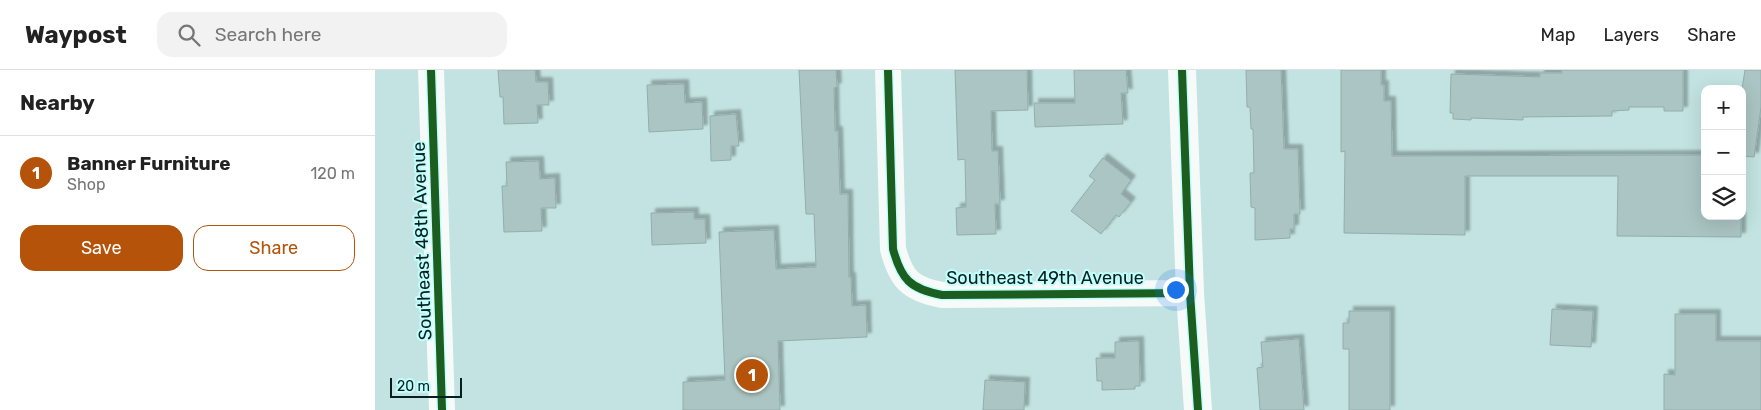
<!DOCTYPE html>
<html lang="en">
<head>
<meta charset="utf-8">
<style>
  :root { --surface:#fff; --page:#f2f2f2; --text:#222; --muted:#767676; --line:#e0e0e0; --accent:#b45309 }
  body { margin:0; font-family:Rubik,sans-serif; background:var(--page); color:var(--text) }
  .controls { position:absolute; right:15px; top:15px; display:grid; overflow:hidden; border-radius:10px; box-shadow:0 5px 20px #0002 }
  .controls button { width:45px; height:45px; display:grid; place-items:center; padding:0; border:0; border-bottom:1px solid var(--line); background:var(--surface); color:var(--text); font:25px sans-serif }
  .scale { position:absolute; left:15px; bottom:12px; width:72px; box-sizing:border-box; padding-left:5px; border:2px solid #07201f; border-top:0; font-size:14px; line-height:18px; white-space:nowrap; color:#07201f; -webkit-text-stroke:4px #c1fefc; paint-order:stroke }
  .you { position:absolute; left:800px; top:219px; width:18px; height:18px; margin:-12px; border:4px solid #fff; border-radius:50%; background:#1a73e8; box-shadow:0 0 0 8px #1a73e833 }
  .badge { display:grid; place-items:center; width:32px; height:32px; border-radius:50%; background:var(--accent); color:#fff; font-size:16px; font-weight:700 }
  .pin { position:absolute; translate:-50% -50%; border:2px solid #fff; box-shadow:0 1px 5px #0006 }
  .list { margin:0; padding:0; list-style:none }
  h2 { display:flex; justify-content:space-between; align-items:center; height:65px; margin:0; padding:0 20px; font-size:21px }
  h2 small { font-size:16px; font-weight:400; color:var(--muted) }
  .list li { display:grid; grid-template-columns:32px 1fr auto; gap:15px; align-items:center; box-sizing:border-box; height:75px; padding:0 20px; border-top:1px solid var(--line) }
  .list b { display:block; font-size:19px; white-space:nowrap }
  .list p { margin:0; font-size:16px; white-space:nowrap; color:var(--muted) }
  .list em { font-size:16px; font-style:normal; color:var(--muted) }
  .actions { display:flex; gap:10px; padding:15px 20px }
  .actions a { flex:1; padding:11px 0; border:1px solid var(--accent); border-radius:15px; text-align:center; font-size:18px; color:var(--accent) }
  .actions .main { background:var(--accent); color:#fff }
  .icon { flex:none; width:28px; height:28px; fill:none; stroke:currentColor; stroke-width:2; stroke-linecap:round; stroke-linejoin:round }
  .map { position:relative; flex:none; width:1386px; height:340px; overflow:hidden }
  header { display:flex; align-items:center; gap:30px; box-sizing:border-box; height:70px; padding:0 25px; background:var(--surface); border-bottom:1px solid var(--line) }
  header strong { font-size:24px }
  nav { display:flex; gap:28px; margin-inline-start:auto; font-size:18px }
  .search { width:350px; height:45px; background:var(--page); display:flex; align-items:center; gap:12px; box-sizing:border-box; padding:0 18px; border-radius:15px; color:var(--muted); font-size:19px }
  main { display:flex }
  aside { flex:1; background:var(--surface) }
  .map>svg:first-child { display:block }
  .building { fill:#aac5c3; stroke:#93adac; filter:url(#shadow) }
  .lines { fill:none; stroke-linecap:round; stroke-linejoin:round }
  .minor { stroke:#f6fbfa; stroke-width:26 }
  .major { stroke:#f6fbfa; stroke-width:28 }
  .cycleway-casing { stroke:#c1fefc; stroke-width:11 }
  .cycleway { stroke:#1b5e20; stroke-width:8 }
  .labels { text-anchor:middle; stroke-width:4; stroke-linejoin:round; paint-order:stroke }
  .street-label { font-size:18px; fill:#07201f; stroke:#c1fefc }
</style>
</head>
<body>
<header>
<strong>Waypost</strong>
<div class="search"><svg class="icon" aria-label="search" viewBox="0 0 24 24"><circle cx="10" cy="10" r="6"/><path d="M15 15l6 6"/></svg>Search here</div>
<nav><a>Map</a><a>Layers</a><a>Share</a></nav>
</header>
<main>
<aside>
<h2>Nearby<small></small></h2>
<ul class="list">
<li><span class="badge">1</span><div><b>Banner Furniture</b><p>Shop</p></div><em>120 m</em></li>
</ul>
<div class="actions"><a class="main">Save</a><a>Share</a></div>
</aside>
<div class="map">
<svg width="1386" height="340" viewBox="0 0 1386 340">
  <defs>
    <filter id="shadow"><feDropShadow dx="4.5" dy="-4.5" stdDeviation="1" flood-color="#0004"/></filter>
  </defs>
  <rect width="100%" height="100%" fill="#c2e3e1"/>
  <!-- building -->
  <g class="building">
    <polygon points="123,0 160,0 161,12 173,12 174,35 162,35 163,53 129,54 128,27 125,27"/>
    <polygon points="424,0 461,0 462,17 459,18 460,61 463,61 465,124 473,124 474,207 476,207 477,236 491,235 492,267 403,271 405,340 308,340 308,312 350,310 344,162 399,160 401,199 441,197 439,144 431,144"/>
    <polygon points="580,0 652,0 653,40 616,41 617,81 623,81 625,134 620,134 621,164 582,165 581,138 591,137 590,89 583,90"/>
    <polygon points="699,0 751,0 753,23 746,23 748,54 660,57 659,33 700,33"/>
    <polygon points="871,0 906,0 909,79 923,79 925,144 919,144 919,159 915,159 915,168 880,170 880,138 876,137 875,103 879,103 878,59 876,59 875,37 872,37"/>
    <polygon points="966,0 1006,0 1006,15 1009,15 1009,31 1016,31 1017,86 1330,85 1330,146 1366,146 1366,167 1242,166 1243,106 1090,106 1090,165 969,163 970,81 966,82"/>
    <polygon points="1187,0 1308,0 1308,41 1289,41 1289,37 1254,37 1254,40 1237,41 1237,46 1148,47 1148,50 1096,48 1096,50 1078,49 1078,43 1075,43 1076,4 1165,7 1165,3 1187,3"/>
    <polygon points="1370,0 1386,0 1386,37 1379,87 1367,86 1367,19"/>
    <polygon points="309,14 310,33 327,32 328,59 274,62 272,15"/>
    <polygon points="361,44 364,76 356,76 356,90 336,91 335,46"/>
    <polygon points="728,88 756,110 746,124 756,132 744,147 741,145 726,164 696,141 720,110 714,106"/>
    <polygon points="164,91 165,109 180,108 181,138 166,138 167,161 129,162 127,116 132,116 131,92"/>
    <polygon points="319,142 319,149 330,149 331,173 277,175 276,143"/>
    <polygon points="1177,239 1218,241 1216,277 1175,275"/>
    <polygon points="974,241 1015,241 1015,340 974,340 974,279 968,279 968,253 974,253"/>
    <polygon points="1300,244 1341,244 1341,271 1386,271 1386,340 1289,340 1289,304 1300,305"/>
    <polygon points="924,269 929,340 885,340 882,298 888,297 886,272"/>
    <polygon points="764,271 765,316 760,316 760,319 727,320 727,311 722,311 721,288 740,288 740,272"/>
    <polygon points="610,310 650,312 649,340 608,340"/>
  </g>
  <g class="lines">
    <!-- minor -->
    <g class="minor">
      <polyline points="56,0 67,340"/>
      <path d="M513,0L518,179C526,209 535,219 567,225L815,223"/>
    </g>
    <!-- major -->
    <polyline class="major" points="807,0 815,223 823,340"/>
    <defs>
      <g id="cycleway">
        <polyline points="56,0 67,340"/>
        <path d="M513,0L518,179C526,209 535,219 567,225L815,223"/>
        <polyline points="807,0 815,223 823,340"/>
      </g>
    </defs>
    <!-- cycleway casing -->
    <use href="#cycleway" class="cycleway-casing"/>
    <!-- cycleway -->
    <use href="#cycleway" class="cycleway"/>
  </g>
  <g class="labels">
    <!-- street labels -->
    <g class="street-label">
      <text transform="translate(47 171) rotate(-92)" y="6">Southeast 48th Avenue</text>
      <text x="670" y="214">Southeast 49th Avenue</text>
    </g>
  </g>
</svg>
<div class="controls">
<button>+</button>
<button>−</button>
<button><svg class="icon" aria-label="layers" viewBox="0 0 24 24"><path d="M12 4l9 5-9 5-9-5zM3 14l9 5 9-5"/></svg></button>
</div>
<div class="scale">20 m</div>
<div class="you"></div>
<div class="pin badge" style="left:377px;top:305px">1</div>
</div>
</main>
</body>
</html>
